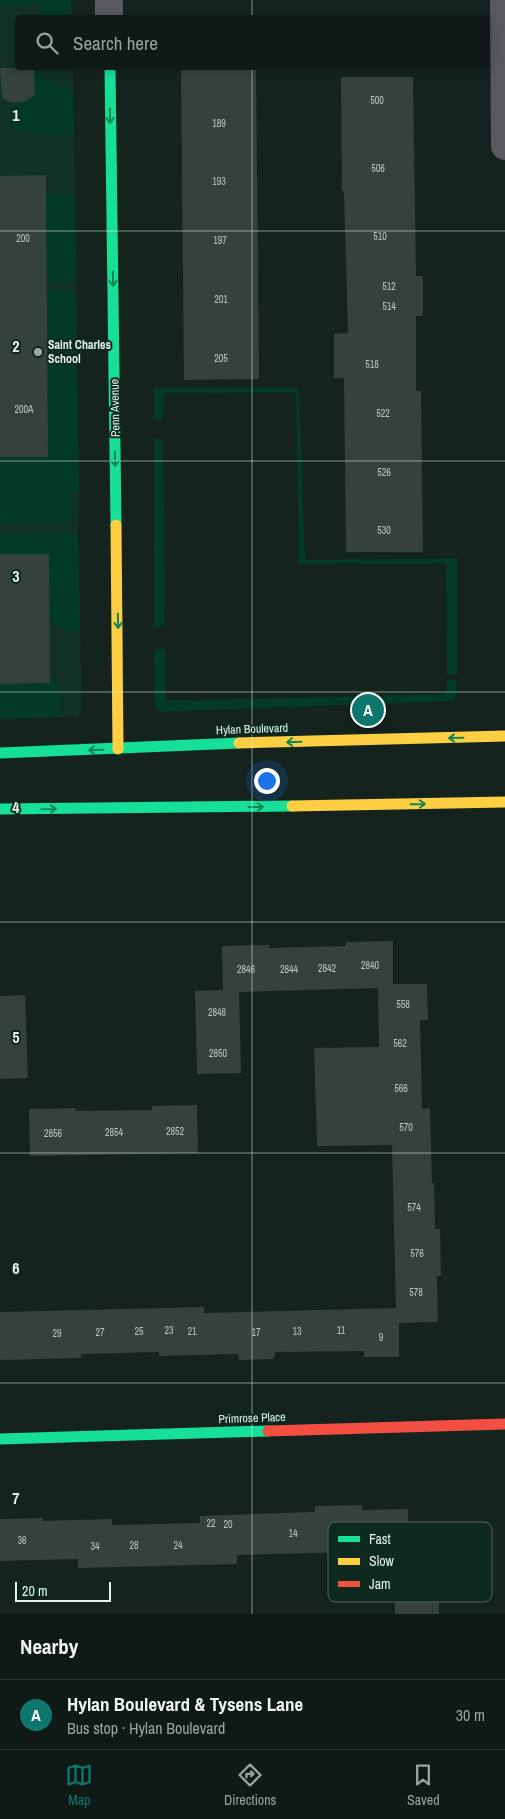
<!DOCTYPE html>
<html lang="en">
<head>
<meta charset="utf-8">
<style>
  :root { --surface:#0f1a16; --page:#18231f; --text:#f1f3f6; --muted:#9ba1a1; --line:#2f3835; --accent:#0f766e }
  body { margin:0; font-family:"Archivo Narrow",sans-serif; background:var(--page); color:var(--text) }
  .scale { position:absolute; left:15px; bottom:12px; width:96px; box-sizing:border-box; padding-left:5px; border:2px solid #e2f1e9; border-top:0; font-size:14px; line-height:18px; white-space:nowrap; color:#e2f1e9; -webkit-text-stroke:4px #0e291e; paint-order:stroke }
  .you { position:absolute; left:266px; top:780px; width:18px; height:18px; margin:-12px; border:4px solid #fff; border-radius:50%; background:#1a73e8; box-shadow:0 0 0 8px #1a73e833 }
  .badge { display:grid; place-items:center; width:32px; height:32px; border-radius:50%; background:var(--accent); color:#fff; font-size:16px; font-weight:700 }
  .pin { position:absolute; translate:-50% -50%; border:2px solid #fff; box-shadow:0 1px 5px #0006 }
  .list { margin:0; padding:0; list-style:none }
  h2 { display:flex; justify-content:space-between; align-items:center; height:65px; margin:0; padding:0 20px; font-size:21px }
  h2 small { font-size:16px; font-weight:400; color:var(--muted) }
  .list li { display:grid; grid-template-columns:32px 1fr auto; gap:15px; align-items:center; box-sizing:border-box; height:70px; padding:0 20px; border-top:1px solid var(--line) }
  .list b { display:block; font-size:19px; white-space:nowrap }
  .list p { margin:0; font-size:16px; white-space:nowrap; color:var(--muted) }
  .list em { font-size:16px; font-style:normal; color:var(--muted) }
  .icon { flex:none; width:28px; height:28px; fill:none; stroke:currentColor; stroke-width:2; stroke-linecap:round; stroke-linejoin:round }
  .map { position:relative; flex:none; width:505px; height:1614px; overflow:hidden }
  .search { position:absolute; background:var(--surface); box-shadow:0 2px 8px #0003; left:15px; right:15px; top:15px; height:55px; display:flex; align-items:center; gap:12px; box-sizing:border-box; padding:0 18px; border-radius:5px; color:var(--muted); font-size:19px }
  .sheet { height:135px; background:var(--surface) }
  nav { display:flex; justify-content:space-around; align-items:center; box-sizing:border-box; height:70px; border-top:1px solid var(--line); background:var(--surface); font-size:14px; color:var(--muted) }
  nav a { display:grid; justify-items:center; gap:2px }
  nav .on { color:var(--accent) }
  .map>svg:first-child { display:block }
  .built { fill:#103124 }
  .green { fill:#033927 }
  .building { fill:#35413c }
  .lines { fill:none; stroke-linecap:round; stroke-linejoin:round }
  .street { stroke:#57595e; stroke-width:28 }
  .fast { stroke:#16e098; stroke-width:11 }
  .slow { stroke:#ffcf43; stroke-width:11 }
  .jam { stroke:#f24e42; stroke-width:11 }
  .oneway { stroke:#12845b }
  .grid { fill:none; stroke:#e2f1e9; stroke-width:1; stroke-opacity:0.55 }
  .poi-dot { fill:#9aa9a2; stroke:#0e291e; stroke-width:2 }
  .labels { text-anchor:middle; stroke-width:4; stroke-linejoin:round; paint-order:stroke }
  .number-label { font-size:10px; fill:#b7c5be }
  .poi-label { font-size:12px; font-weight:bold; fill:#e2f1e9; stroke:#0e291e; text-anchor:start }
  .street-label { font-size:12px; fill:#e2f1e9; stroke:#0e291e }
  .key { fill:#0e291e; stroke:#4e655b; stroke-width:1 }
  .key-label { font-size:14px; fill:#e2f1e9 }
  .grid-label { font-size:16px; text-anchor:middle; font-weight:bold; fill:#e2f1e9; stroke:#0e291e; stroke-width:4; stroke-linejoin:round; paint-order:stroke }
</style>
</head>
<body>
<div class="map">
<svg width="505" height="1614" viewBox="0 0 505 1614">
  <rect width="100%" height="100%" fill="#14231d"/>
  <!-- built -->
  <polygon class="built" points="0,0 71,0 72,17 18,18 18,68 73,68 79,492 78,533 82,711 77,717 0,719"/>
  <!-- green -->
  <g class="green">
    <polygon points="0,0 71,0 72,17 42,17 41,3 0,7"/>
    <path d="M34,72H36L53,84L73,87L74,136L23,132C6,127 9,117 12,103L25,102L35,95Z"/>
    <polygon points="46,194 75,194 76,281 47,281"/>
    <polygon points="47,290 76,290 77,342 47,342"/>
    <polygon points="47,361 77,361 79,492 72,492 73,517 61,523 0,524 0,457 48,456"/>
    <polygon points="154,388 299,388 305,560 457,558 457,674 447,675 446,563 299,564 296,392 164,393 163,419 154,419"/>
    <polygon points="154,439 163,440 165,626 154,627"/>
    <polygon points="78,533 80,630 65,631 49,619 0,554 0,534"/>
    <polygon points="165,649 166,701 447,694 447,680 457,680 456,696 451,701 160,712 155,707 154,650"/>
    <polygon points="50,675 59,684 60,717 0,719 0,684 49,683"/>
  </g>
  <!-- building -->
  <g class="building">
    <polygon points="0,68 34,68 35,95 24,102 12,103 2,98"/>
    <polygon points="181,68 256,68 259,379 184,380"/>
    <polygon points="341,77 413,77 416,276 423,276 423,316 416,316 416,391 421,391 423,552 346,552 344,378 334,378 334,334 348,333 344,191 342,191"/>
    <polygon points="46,175 48,457 0,457 0,176"/>
    <polygon points="0,554 49,554 50,683 0,684"/>
    <polygon points="393,941 393,984 427,984 428,1020 420,1020 422,1109 430,1108 432,1183 434,1183 435,1229 440,1229 441,1276 437,1276 438,1322 399,1323 399,1357 364,1357 364,1351 275,1352 274,1359 239,1360 238,1354 159,1356 159,1352 81,1354 81,1358 0,1360 0,1312 204,1307 204,1313 396,1308 392,1145 317,1146 314,1048 379,1047 378,988 239,992 241,1073 197,1074 195,991 223,990 222,946 269,945 269,948 307,947 346,946 346,942"/>
    <polygon points="25,995 28,1078 0,1079 0,996"/>
    <polygon points="197,1105 198,1153 30,1156 29,1109 75,1108 76,1111 152,1110 152,1106"/>
    <polygon points="362,1505 362,1510 408,1509 409,1548 441,1547 443,1593 439,1593 439,1614 395,1614 394,1551 237,1555 237,1564 78,1568 78,1559 0,1561 0,1519 43,1518 43,1521 112,1519 112,1525 200,1523 200,1516 315,1512 315,1506"/>
  </g>
  <g class="lines">
    <!-- street -->
    <g class="street">
      <polyline points="109,0 109,18"/>
      <polyline points="504,0 505,146"/>
    </g>
    <!-- fast -->
    <g class="fast">
      <polyline points="110,68 116,525"/>
      <polyline points="0,753 239,743"/>
      <polyline points="0,809 292,806"/>
      <polyline points="0,1439 268,1431"/>
    </g>
    <!-- slow -->
    <g class="slow">
      <polyline points="116,525 118,749"/>
      <polyline points="239,743 505,736"/>
      <polyline points="292,806 505,802"/>
    </g>
    <!-- jam -->
    <polyline class="jam" points="268,1431 505,1424"/>
  </g>
  <!-- one-way arrows -->
  <defs><path id="oneway-shaft" d="M-6 0H5M1.5-3L5.5 0L1.5 3" fill="none" stroke-width="1.6" stroke-linecap="round" stroke-linejoin="round" transform="scale(1.25)"/></defs>
  <g class="oneway">
    <use href="#oneway-shaft" transform="translate(110 116) rotate(89)"/>
    <use href="#oneway-shaft" transform="translate(113 279) rotate(89)"/>
    <use href="#oneway-shaft" transform="translate(115 459) rotate(89)"/>
    <use href="#oneway-shaft" transform="translate(118 621) rotate(89)"/>
    <use href="#oneway-shaft" transform="translate(456 738) rotate(179)"/>
    <use href="#oneway-shaft" transform="translate(294 742) rotate(178)"/>
    <use href="#oneway-shaft" transform="translate(96 750) rotate(178)"/>
    <use href="#oneway-shaft" transform="translate(418 804) rotate(-1)"/>
    <use href="#oneway-shaft" transform="translate(256 807) rotate(-1)"/>
    <use href="#oneway-shaft" transform="translate(49 809) rotate(-1)"/>
  </g>
  <!-- grid -->
  <path class="grid" d="M252,0V18M252,68V1614M0,231H505M0,461H505M0,692H505M0,922H505M0,1153H505M0,1383H505"/>
  <!-- markers -->
  <circle class="poi-dot" cx="38" cy="352" r="5"/>
  <g class="labels">
    <!-- number labels -->
    <g class="number-label">
      <text x="377" y="104">500</text>
      <text x="219" y="127">189</text>
      <text x="378" y="172">506</text>
      <text x="219" y="185">193</text>
      <text x="380" y="240">510</text>
      <text x="23" y="242">200</text>
      <text x="220" y="244">197</text>
      <text x="389" y="290">512</text>
      <text x="221" y="303">201</text>
      <text x="389" y="310">514</text>
      <text x="221" y="362">205</text>
      <text x="372" y="368">518</text>
      <text x="24" y="413">200A</text>
      <text x="383" y="417">522</text>
      <text x="384" y="476">526</text>
      <text x="384" y="534">530</text>
      <text x="370" y="969">2840</text>
      <text x="327" y="972">2842</text>
      <text x="246" y="973">2846</text>
      <text x="289" y="973">2844</text>
      <text x="403" y="1008">558</text>
      <text x="217" y="1016">2848</text>
      <text x="400" y="1047">562</text>
      <text x="218" y="1057">2850</text>
      <text x="401" y="1092">566</text>
      <text x="406" y="1131">570</text>
      <text x="175" y="1135">2852</text>
      <text x="114" y="1136">2854</text>
      <text x="53" y="1137">2856</text>
      <text x="414" y="1211">574</text>
      <text x="417" y="1257">576</text>
      <text x="416" y="1296">578</text>
      <text x="169" y="1334">23</text>
      <text x="341" y="1334">11</text>
      <text x="139" y="1335">25</text>
      <text x="192" y="1335">21</text>
      <text x="297" y="1335">13</text>
      <text x="100" y="1336">27</text>
      <text x="256" y="1336">17</text>
      <text x="57" y="1337">29</text>
      <text x="381" y="1341">9</text>
      <text x="211" y="1527">22</text>
      <text x="228" y="1528">20</text>
      <text x="293" y="1537">14</text>
      <text x="22" y="1544">36</text>
      <text x="134" y="1549">28</text>
      <text x="178" y="1549">24</text>
      <text x="95" y="1550">34</text>
    </g>
    <!-- poi labels -->
    <g class="poi-label">
      <text x="48" y="349">Saint Charles<tspan x="48" dy="14">School</tspan></text>
    </g>
    <!-- street labels -->
    <g class="street-label">
      <text transform="translate(115 408) rotate(-91)" y="4">Penn Avenue</text>
      <text transform="translate(252 729) rotate(-2)" y="4">Hylan Boulevard</text>
      <text transform="translate(252 1418) rotate(-2)" y="4">Primrose Place</text>
    </g>
  </g>
  <!-- legend -->
  <rect x="328" y="1522" width="164" height="80" rx="8" class="key"/>
  <rect x="338" y="1536" width="22" height="6" fill="#16e098"/>
  <rect x="338" y="1558" width="22" height="7" fill="#ffcf43"/>
  <rect x="338" y="1581" width="22" height="6" fill="#f24e42"/>
  <g class="key-label">
    <text x="369" y="1544">Fast</text>
    <text x="369" y="1566">Slow</text>
    <text x="369" y="1589">Jam</text>
  </g>
  <g class="grid-label">
    <text x="16" y="121">1</text>
    <text x="16" y="352">2</text>
    <text x="16" y="582">3</text>
    <text x="16" y="813">4</text>
    <text x="16" y="1043">5</text>
    <text x="16" y="1274">6</text>
    <text x="16" y="1504">7</text>
  </g>
</svg>
<div class="scale">20 m</div>
<div class="you"></div>
<div class="pin badge" style="left:368px;top:710px">A</div>
<div class="search"><svg class="icon" aria-label="search" viewBox="0 0 24 24"><circle cx="10" cy="10" r="6"/><path d="M15 15l6 6"/></svg>Search here</div>
</div>
<section class="sheet">
<h2>Nearby<small></small></h2>
<ul class="list">
<li><span class="badge">A</span><div><b>Hylan Boulevard &amp; Tysens Lane</b><p>Bus stop · Hylan Boulevard</p></div><em>30 m</em></li>
</ul>
</section>
<nav>
<a class="on"><svg class="icon" aria-label="map" viewBox="0 0 24 24"><path d="M3 6l6-2 6 2 6-2v14l-6 2-6-2-6 2zM9 4v14M15 6v14"/></svg>Map</a>
<a><svg class="icon" aria-label="directions" viewBox="0 0 24 24"><path d="M12 3l9 9-9 9-9-9zM9 14v-3h6M13 9l2 2-2 2"/></svg>Directions</a>
<a><svg class="icon" aria-label="saved" viewBox="0 0 24 24"><path d="M7 4h10v16l-5-4-5 4z"/></svg>Saved</a>
</nav>
</body>
</html>
